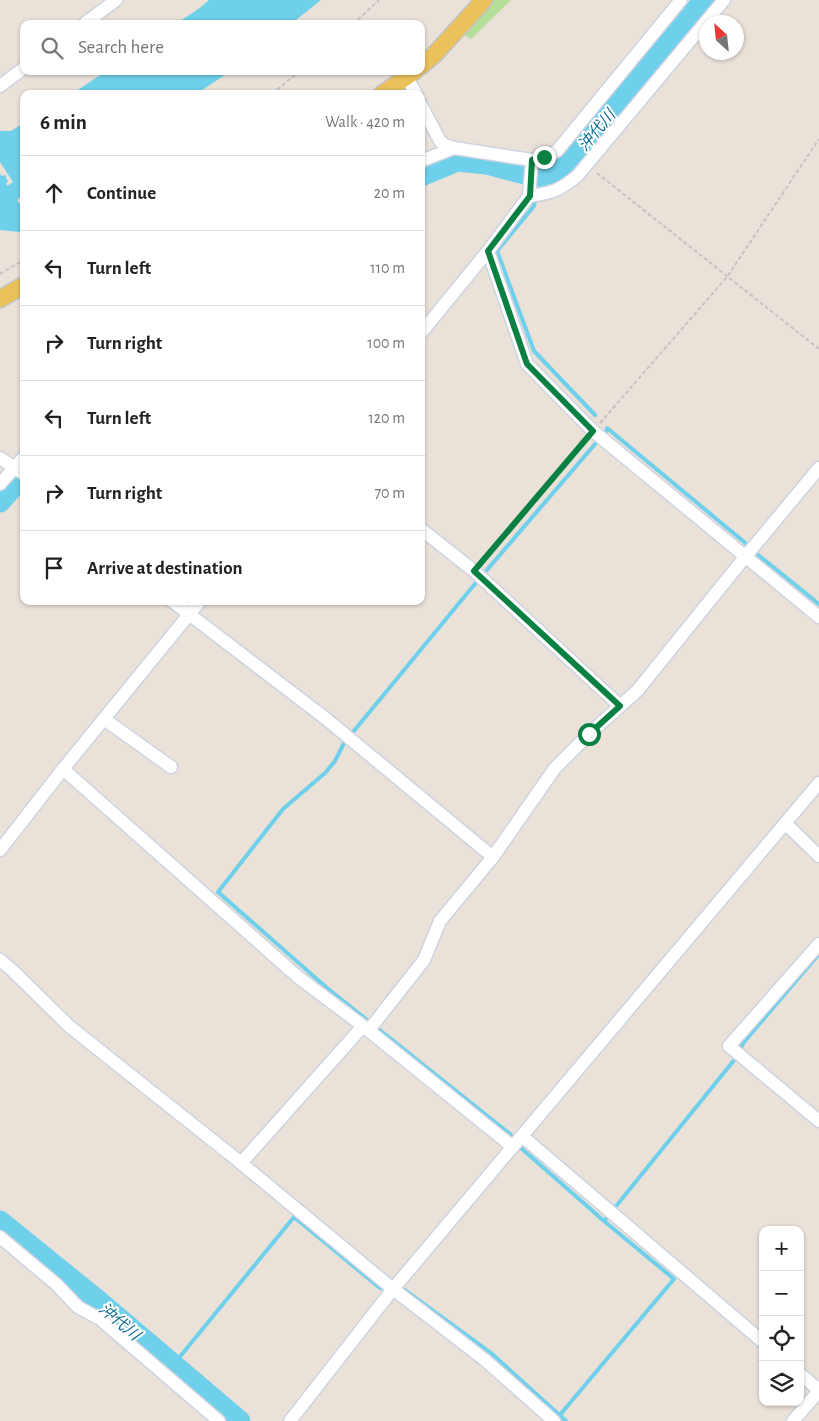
<!DOCTYPE html>
<html lang="en">
<head>
<meta charset="utf-8">
<style>
  :root { --surface:#fff; --page:#f6f6f6; --text:#222; --muted:#767676; --line:#e0e0e0 }
  body { margin:0; font-family:"Alegreya Sans","Noto Sans JP",sans-serif; background:var(--page); color:var(--text) }
  .controls { position:absolute; right:15px; bottom:15px; display:grid; overflow:hidden; border-radius:10px; box-shadow:0 1px 4px #0004 }
  .controls button { width:45px; height:45px; display:grid; place-items:center; padding:0; border:0; border-bottom:1px solid var(--line); background:var(--surface); color:var(--text); font:25px sans-serif }
  .compass { position:absolute; left:699px; top:15px; width:45px; height:45px; border-radius:50%; background:var(--surface); box-shadow:0 1px 4px #0004; rotate:333deg }
  .stop { position:absolute; width:15px; height:15px; margin:-11px; border:4px solid #0b8043; border-radius:50%; background:#fff }
  .stop.end { background:#0b8043; border-color:#fff; box-shadow:0 1px 5px #0008 }
  .list { margin:0; padding:0; list-style:none }
  h2 { display:flex; justify-content:space-between; align-items:center; height:65px; margin:0; padding:0 20px; font-size:21px }
  h2 small { font-size:16px; font-weight:400; color:var(--muted) }
  .list li { display:grid; grid-template-columns:32px 1fr auto; gap:15px; align-items:center; box-sizing:border-box; height:75px; padding:0 20px; border-top:1px solid var(--line) }
  .list b { display:block; font-size:19px; white-space:nowrap }
  .list em { font-size:16px; font-style:normal; color:var(--muted) }
  .icon { flex:none; width:28px; height:28px; fill:none; stroke:currentColor; stroke-width:2; stroke-linecap:round; stroke-linejoin:round }
  .map { position:relative; flex:none; width:819px; height:1421px; overflow:hidden }
  .search { position:absolute; background:var(--surface); box-shadow:0 1px 4px #0004; left:20px; top:20px; width:405px; height:55px; display:flex; align-items:center; gap:12px; box-sizing:border-box; padding:0 18px; border-radius:10px; color:var(--muted); font-size:19px }
  .panel { position:absolute; background:var(--surface); box-shadow:0 1px 4px #0004; left:20px; top:90px; width:405px; height:515px; border-radius:10px }
  .map>svg:first-child { display:block }
  .green { fill:#b3df96 }
  .water { fill:#6ed0ea }
  .lines { fill:none; stroke-linecap:round; stroke-linejoin:round }
  .stream { stroke:#6ed0ea; stroke-width:4 }
  .river { stroke:#6ed0ea; stroke-width:21 }
  .minor-casing { stroke:#ced3e0; stroke-width:15 }
  .major-casing { stroke:#c3c3c3; stroke-width:19 }
  .path { stroke:#c3c3c3; stroke-width:2; stroke-dasharray:4 2.5; stroke-linecap:butt }
  .minor { stroke:#fff; stroke-width:12 }
  .major { stroke:#ebc15c; stroke-width:16 }
  .route { stroke:#0b8043; stroke-width:6 }
  .labels { text-anchor:middle; stroke-width:4; stroke-linejoin:round; paint-order:stroke }
  .water-label { font-size:16px; font-style:italic; fill:#116d91; stroke:#fff }
</style>
</head>
<body>
<div class="map">
<svg width="819" height="1421" viewBox="0 0 819 1421">
  <rect width="100%" height="100%" fill="#eae1d9"/>
  <!-- green -->
  <polygon class="green" points="494,0 511,0 471,39 464,35"/>
  <!-- water -->
  <g class="water">
    <path d="M209,0H321L291,24H176C188,15 199,10 209,0Z"/>
    <polygon points="106,71 231,71 196,94 72,94"/>
    <polygon points="24,123 24,152 22,154 24,156 24,197 20,197 17,200 23,209 21,211 24,217 24,238 20,232 0,230 0,174 2,176 5,175 8,182 6,183 7,186 13,182 0,162 0,131 11,131"/>
  </g>
  <g class="lines">
    <!-- stream -->
    <g class="stream">
      <polyline points="540,178 534,206 497,251 534,351 595,415"/>
      <polyline points="607,428 749,546"/>
      <polyline points="757,554 819,604"/>
      <polyline points="604,1221 735,1059 744,1042 819,954"/>
      <polyline points="401,1290 405,1290 491,1353 566,1421"/>
      <polyline points="174,1364 294,1217 380,1288 386,1289"/>
      <polyline points="559,1416 674,1279 604,1221 521,1148 510,1134 327,988 218,892 283,809 325,773 335,761 344,743 474,585 608,429"/>
    </g>
    <!-- river -->
    <g class="river">
      <polyline points="421,176 457,161 487,164 540,178 564,167 704,0"/>
      <polyline points="0,502 24,475"/>
      <polyline points="0,1221 100,1302 240,1421"/>
    </g>
    <defs>
      <g id="minor">
        <polyline points="84,24 116,0"/>
        <polyline points="407,78 416,94"/>
        <polyline points="0,86 24,68"/>
        <polyline points="421,105 440,141 445,145 454,148"/>
        <polyline points="421,161 454,148 532,160 544,157 557,151 681,0"/>
        <path d="M529,196C552,193 561,190 578,175L724,0"/>
        <polyline points="488,251 527,364 593,431 819,617"/>
        <polyline points="421,333 488,251 529,196 532,160"/>
        <polyline points="0,458 24,474"/>
        <polyline points="0,484 24,457"/>
        <polyline points="421,529 474,571 620,706"/>
        <polyline points="172,601 325,718 493,857"/>
        <polyline points="104,719 171,767"/>
        <polyline points="63,769 298,977 363,1026 513,1147"/>
        <polyline points="786,824 819,856"/>
        <polyline points="0,850 63,769 200,601"/>
        <polyline points="819,944 729,1046 819,1121"/>
        <polyline points="0,960 12,970 69,1026 241,1163 393,1289 485,1360 554,1421"/>
        <polyline points="369,1030 424,960 440,921 493,857 555,768 589,734 637,691 745,557 819,468"/>
        <polyline points="522,1136 763,1342"/>
        <polyline points="241,1163 363,1026"/>
        <polyline points="0,1237 56,1284 78,1307 100,1319 219,1421"/>
        <polyline points="800,1374 819,1390"/>
        <polyline points="290,1421 393,1289 819,783"/>
        <polyline points="793,1421 819,1391"/>
      </g>
      <g id="major">
        <polyline points="421,66 434,55 484,0"/>
        <polyline points="382,94 415,71"/>
        <polyline points="0,299 24,285"/>
      </g>
    </defs>
    <!-- minor casing -->
    <use href="#minor" class="minor-casing"/>
    <!-- major casing -->
    <use href="#major" class="major-casing"/>
    <!-- path -->
    <g class="path">
      <polyline points="353,24 379,0"/>
      <polyline points="272,94 300,71"/>
      <polyline points="597,173 819,349"/>
      <polyline points="0,274 24,260"/>
      <polyline points="600,423 727,277 819,139"/>
      <polyline points="482,561 586,439"/>
    </g>
    <!-- minor -->
    <use href="#minor" class="minor"/>
    <!-- major -->
    <use href="#major" class="major"/>
  </g>
  <g class="lines">
    <!-- route -->
    <polyline class="route" points="544,157 532,160 530,196 488,251 527,364 593,431 474,571 620,706 589,734"/>
  </g>
  <g class="labels">
    <!-- water labels -->
    <g class="water-label">
      <text transform="translate(596 130) rotate(-50)" y="6">沖代川</text>
      <text transform="translate(120 1321) rotate(40)" y="6">沖代川</text>
    </g>
  </g>
</svg>
<div class="controls">
<button>+</button>
<button>−</button>
<button><svg class="icon" aria-label="locate" viewBox="0 0 24 24"><circle cx="12" cy="12" r="6"/><path d="M12 2v4M12 18v4M2 12h4M18 12h4"/></svg></button>
<button><svg class="icon" aria-label="layers" viewBox="0 0 24 24"><path d="M12 4l9 5-9 5-9-5zM3 14l9 5 9-5"/></svg></button>
</div>
<svg class="compass" viewBox="-18 -18 36 36"><path d="M0-13l5 13h-10z" fill="#e53935"/><path d="M0 13l5-13h-10z" fill="#767676"/></svg>
<div class="stop" style="left:589px;top:734px"></div>
<div class="stop end" style="left:544px;top:157px"></div>
<div class="search"><svg class="icon" aria-label="search" viewBox="0 0 24 24"><circle cx="10" cy="10" r="6"/><path d="M15 15l6 6"/></svg>Search here</div>
<section class="panel">
<h2>6 min<small>Walk · 420 m</small></h2>
<ul class="list">
<li><svg class="icon" aria-label="ahead" viewBox="0 0 24 24"><path d="M12 20V5M6 11l6-6 6 6"/></svg><div><b>Continue</b></div><em>20 m</em></li>
<li><svg class="icon" aria-label="left" viewBox="0 0 24 24"><path d="M17 20v-9H6M10 6l-5 5 5 5"/></svg><div><b>Turn left</b></div><em>110 m</em></li>
<li><svg class="icon" aria-label="right" viewBox="0 0 24 24"><path d="M7 20v-9h11M14 6l5 5-5 5"/></svg><div><b>Turn right</b></div><em>100 m</em></li>
<li><svg class="icon" aria-label="left" viewBox="0 0 24 24"><path d="M17 20v-9H6M10 6l-5 5 5 5"/></svg><div><b>Turn left</b></div><em>120 m</em></li>
<li><svg class="icon" aria-label="right" viewBox="0 0 24 24"><path d="M7 20v-9h11M14 6l5 5-5 5"/></svg><div><b>Turn right</b></div><em>70 m</em></li>
<li><svg class="icon" aria-label="arrive" viewBox="0 0 24 24"><path d="M6 21V4h12l-3 4 3 4H6"/></svg><div><b>Arrive at destination</b></div></li>
</ul>
</section>
</div>
</body>
</html>
